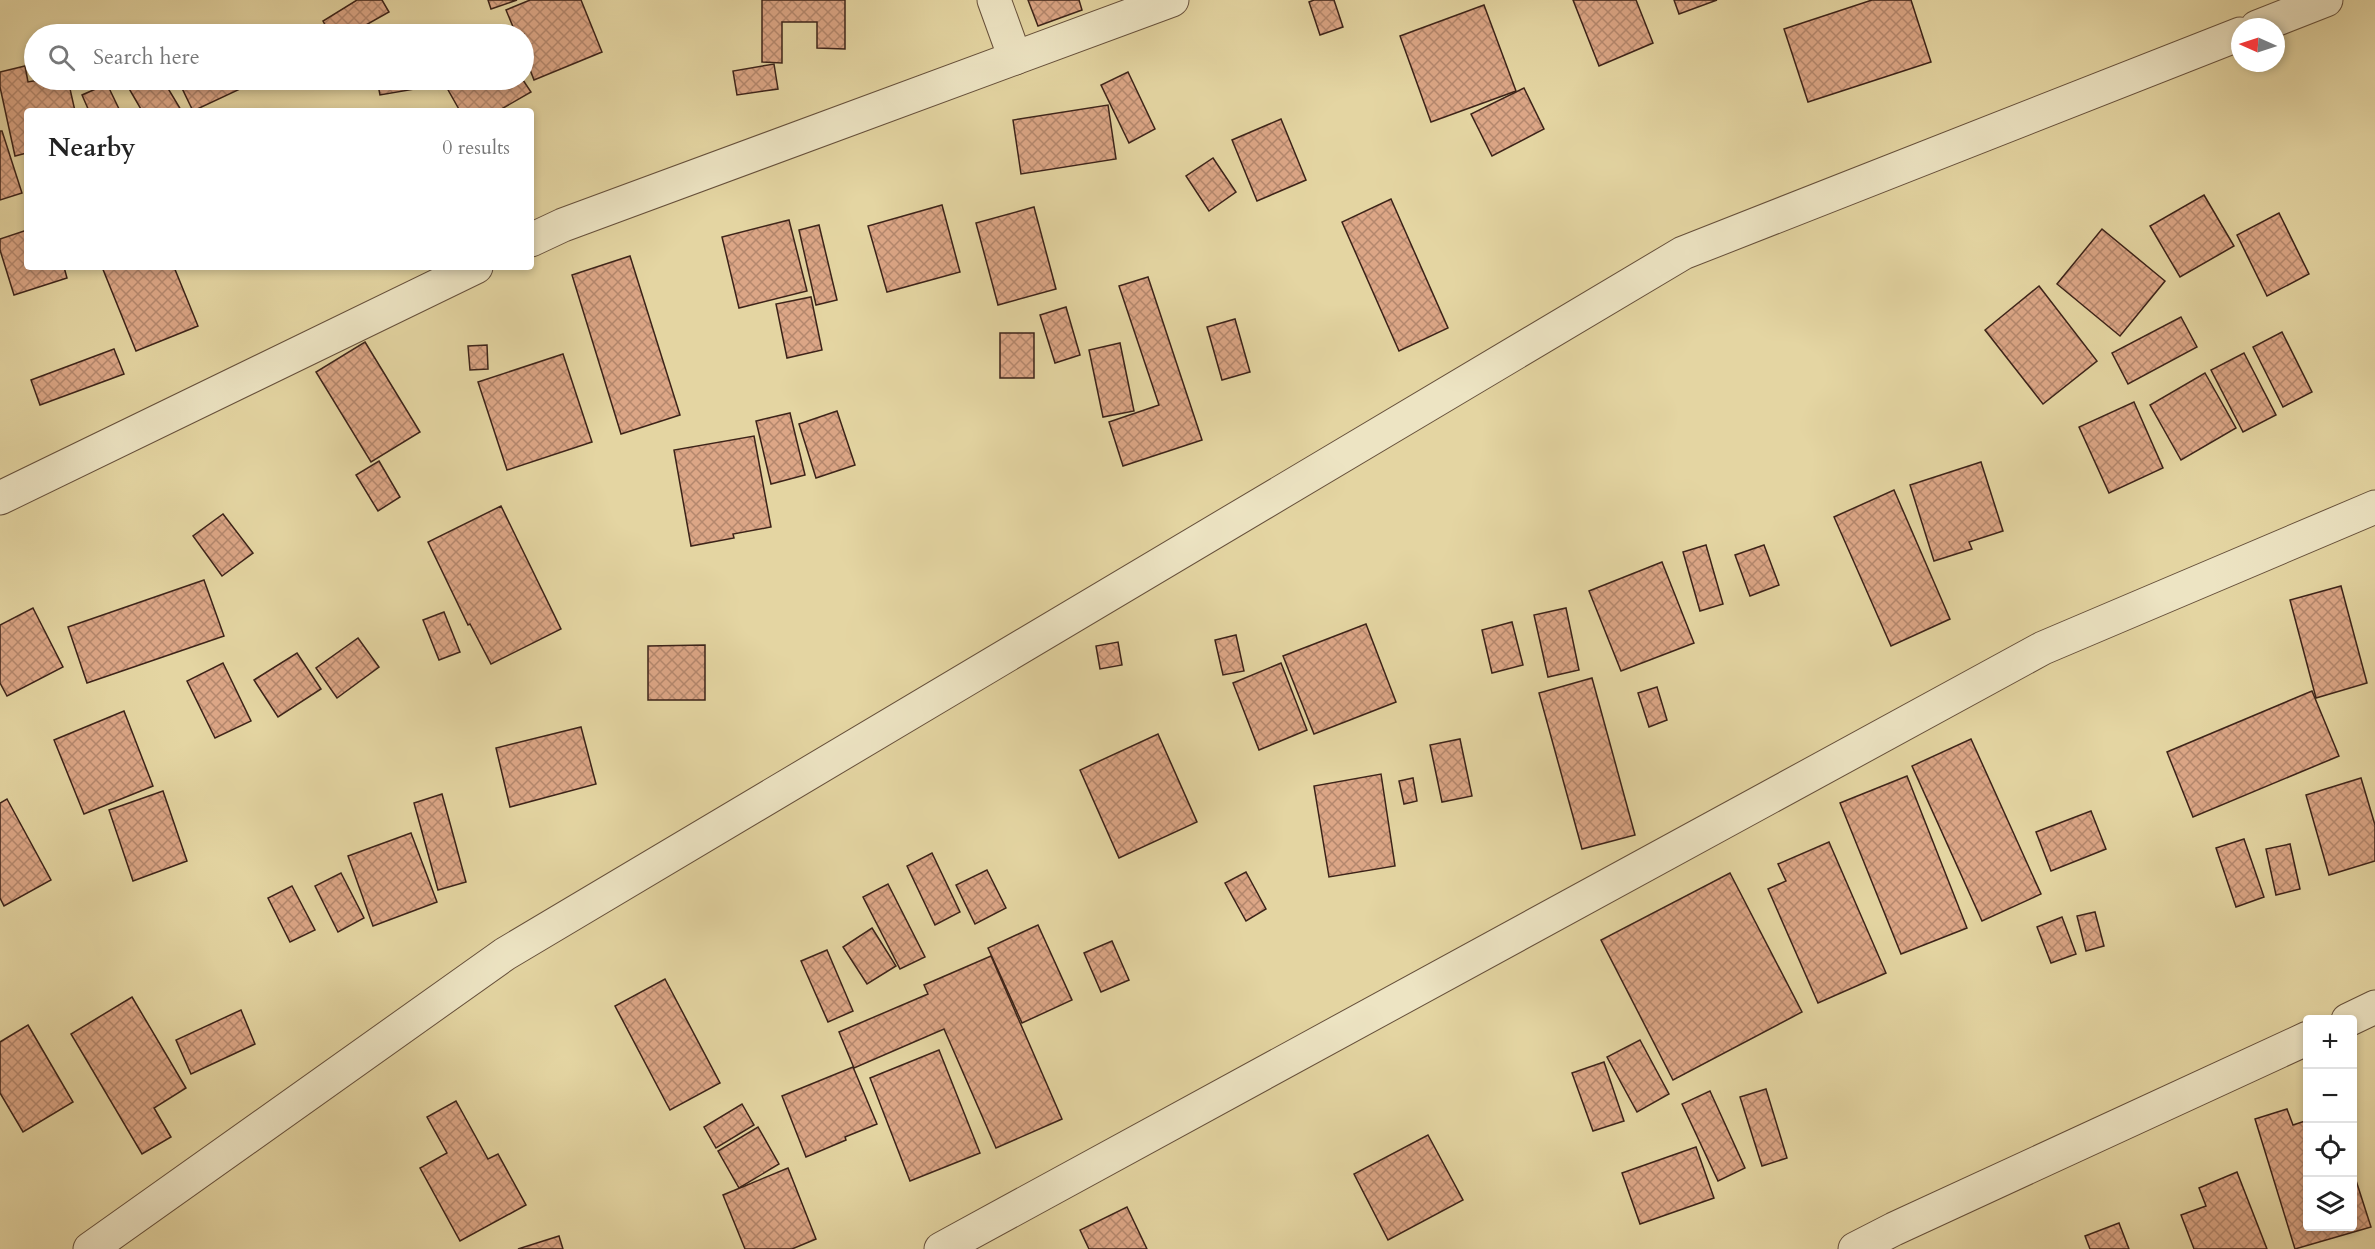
<!DOCTYPE html>
<html lang="en">
<head>
<meta charset="utf-8">
<style>
  :root { --surface:#fff; --page:#f6f6f6; --text:#222; --muted:#767676; --line:#e0e0e0 }
  body { margin:0; font-family:Cardo,serif; background:var(--page); color:var(--text) }
  .controls { position:absolute; right:18px; bottom:18px; display:grid; overflow:hidden; border-radius:6px; box-shadow:0 3px 9px #0003 }
  .controls button { width:54px; height:54px; display:grid; place-items:center; padding:0; border:0; border-bottom:2px solid var(--line); background:var(--surface); color:var(--text); font:30px sans-serif }
  .compass { position:absolute; left:2231px; top:18px; width:54px; height:54px; border-radius:50%; background:var(--surface); box-shadow:0 3px 9px #0003; rotate:273deg }
  .list { margin:0; padding:0; list-style:none }
  h2 { display:flex; justify-content:space-between; align-items:center; height:78px; margin:0; padding:0 24px; font-size:26px }
  h2 small { font-size:20px; font-weight:400; color:var(--muted) }
  .icon { flex:none; width:33px; height:33px; fill:none; stroke:currentColor; stroke-width:2; stroke-linecap:round; stroke-linejoin:round }
  .map { position:relative; flex:none; width:2375px; height:1249px; overflow:hidden }
  .search { position:absolute; background:var(--surface); box-shadow:0 3px 9px #0003; left:24px; top:24px; width:510px; height:66px; display:flex; align-items:center; gap:15px; box-sizing:border-box; padding:0 21px; border-radius:33px; color:var(--muted); font-size:22px }
  .panel { position:absolute; background:var(--surface); box-shadow:0 3px 9px #0003; left:24px; top:108px; width:510px; height:162px; border-radius:6px }
  .map>svg:first-child { display:block }
  .building { fill:url(#building-cross-hatch); stroke:#3c2319; stroke-width:1.5 }
  .lines { fill:none; stroke-linecap:round; stroke-linejoin:round }
  .minor-casing { stroke:#66503b; stroke-width:35 }
  .minor { stroke:#ede4c3; stroke-width:33 }
</style>
</head>
<body>
<div class="map">
<svg width="2375" height="1249" viewBox="0 0 2375 1249">
  <defs>
    <pattern id="building-cross-hatch" width="8" height="8" patternUnits="userSpaceOnUse" patternTransform="scale(1.5)"><rect width="8" height="8" fill="#dca686"/><path d="M0 0l8 8M0 8l8-8" fill="none" stroke="#b4876d"/></pattern>
  </defs>
  <rect width="100%" height="100%" fill="#e4d5a2"/>
  <filter id="stains"><feTurbulence type="fractalNoise" baseFrequency=".00333" numOctaves="4"/><feColorMatrix values="0 0 0 0 .2 0 0 0 0 .09 0 0 0 0 .02 0 0 0 .5 -.17"/></filter>
  <radialGradient id="worn" r=".72"><stop offset=".6" stop-color="#630" stop-opacity="0"/><stop offset="1" stop-color="#630" stop-opacity=".3"/></radialGradient>
  <!-- building -->
  <g class="building">
    <polygon points="357,0 382,0 389,12 350,34 330,34 323,21"/>
    <polygon points="488,0 517,0 491,9"/>
    <polygon points="530,0 581,0 602,52 534,80 524,54 524,34 516,34 506,10"/>
    <polygon points="762,0 845,0 845,49 817,48 817,22 782,22 782,63 762,62"/>
    <polygon points="1028,0 1079,0 1082,10 1038,26"/>
    <polygon points="1314,0 1334,0 1343,27 1320,35 1309,2"/>
    <polygon points="1573,0 1636,0 1653,43 1599,66"/>
    <polygon points="1674,0 1717,0 1679,14"/>
    <polygon points="1872,0 1911,0 1931,62 1808,102 1784,29"/>
    <polygon points="1484,5 1516,91 1431,122 1400,36"/>
    <polygon points="774,64 778,89 737,95 733,71"/>
    <polygon points="25,66 28,82 39,80 68,80 75,111 27,111 27,153 15,156 0,87 0,72"/>
    <polygon points="1128,72 1155,129 1129,143 1101,85"/>
    <polygon points="124,80 163,80 181,110 142,111"/>
    <polygon points="178,80 256,80 257,81 193,111"/>
    <polygon points="377,80 413,80 415,89 380,95"/>
    <polygon points="447,80 523,80 531,92 498,111 460,111 443,81"/>
    <polygon points="107,84 120,111 89,111 82,95"/>
    <polygon points="1524,88 1544,129 1492,156 1471,114"/>
    <polygon points="1108,105 1116,159 1021,174 1013,120"/>
    <polygon points="1281,119 1306,180 1257,201 1232,140"/>
    <polygon points="0,131 2,131 22,193 0,200"/>
    <polygon points="1213,158 1236,192 1209,211 1186,176"/>
    <polygon points="2204,195 2234,246 2180,277 2150,226"/>
    <polygon points="1391,199 1448,328 1399,351 1342,222"/>
    <polygon points="942,205 960,272 887,292 868,226"/>
    <polygon points="1034,207 1056,289 998,305 976,223"/>
    <polygon points="2279,213 2309,274 2267,296 2237,235"/>
    <polygon points="789,220 807,291 739,308 722,237"/>
    <polygon points="819,225 837,300 816,305 799,230"/>
    <polygon points="2102,229 2165,281 2120,336 2057,284"/>
    <polygon points="27,230 27,267 64,267 67,278 14,295 0,250 0,239"/>
    <polygon points="630,256 680,415 621,434 572,275"/>
    <polygon points="102,267 174,267 198,326 136,351"/>
    <polygon points="1148,277 1202,440 1123,466 1109,422 1159,405 1119,286"/>
    <polygon points="2039,286 2097,361 2043,404 1985,330"/>
    <polygon points="811,297 822,350 787,358 776,304"/>
    <polygon points="1066,307 1080,355 1055,363 1040,315"/>
    <polygon points="2181,317 2197,347 2128,384 2112,353"/>
    <polygon points="1235,319 1250,372 1222,380 1207,327"/>
    <polygon points="2282,332 2312,392 2283,407 2253,347"/>
    <rect x="1000" y="333" width="34" height="45"/>
    <polygon points="365,342 420,432 371,462 316,372"/>
    <polygon points="1120,343 1134,411 1103,417 1089,350"/>
    <polygon points="487,345 488,369 470,370 468,346"/>
    <polygon points="114,349 124,374 40,405 31,380"/>
    <polygon points="2244,353 2276,415 2243,432 2211,370"/>
    <polygon points="563,354 592,442 507,470 478,382"/>
    <polygon points="2205,373 2236,428 2181,460 2150,405"/>
    <polygon points="2134,402 2163,468 2109,493 2079,427"/>
    <polygon points="837,411 855,465 816,478 799,424"/>
    <polygon points="790,413 805,475 771,484 756,421"/>
    <polygon points="754,436 771,527 733,534 734,538 691,546 674,450"/>
    <polygon points="379,461 400,497 378,511 356,475"/>
    <polygon points="1981,462 2003,531 1969,542 1972,549 1934,561 1910,485"/>
    <polygon points="1894,490 1950,619 1891,646 1834,517"/>
    <polygon points="501,506 561,629 491,664 470,624 468,625 428,542"/>
    <polygon points="223,514 253,553 222,576 193,536"/>
    <polygon points="1706,545 1723,604 1700,611 1683,552"/>
    <polygon points="1764,545 1779,585 1750,596 1735,555"/>
    <polygon points="1662,562 1694,643 1621,671 1589,591"/>
    <polygon points="204,580 224,636 87,683 68,627"/>
    <polygon points="2341,586 2367,683 2316,698 2290,600"/>
    <polygon points="33,608 63,667 7,696 0,683 0,625"/>
    <polygon points="1566,608 1579,670 1548,677 1534,615"/>
    <polygon points="444,612 460,652 439,660 423,620"/>
    <polygon points="1512,622 1523,665 1492,673 1482,630"/>
    <polygon points="1366,624 1396,702 1314,734 1283,656"/>
    <polygon points="1236,635 1244,671 1223,675 1215,640"/>
    <polygon points="358,638 379,667 337,698 316,668"/>
    <polygon points="1118,642 1122,665 1100,669 1096,646"/>
    <polygon points="705,645 705,700 648,700 648,646"/>
    <polygon points="297,653 321,689 278,717 254,680"/>
    <polygon points="223,663 251,721 215,738 187,681"/>
    <polygon points="1281,663 1307,730 1259,750 1233,683"/>
    <polygon points="1592,678 1635,835 1582,849 1539,693"/>
    <polygon points="1657,687 1667,720 1649,727 1638,693"/>
    <polygon points="2312,691 2339,756 2193,817 2167,752"/>
    <polygon points="124,711 153,786 84,814 54,740"/>
    <polygon points="581,727 596,784 510,807 496,748"/>
    <polygon points="1158,734 1197,822 1119,858 1080,770"/>
    <polygon points="1460,739 1472,796 1442,802 1430,745"/>
    <polygon points="1971,739 2041,894 1982,921 1912,766"/>
    <polygon points="1381,774 1395,866 1329,877 1314,786"/>
    <polygon points="1907,776 1967,928 1901,954 1840,803"/>
    <polygon points="1413,778 1417,801 1404,804 1399,781"/>
    <polygon points="2361,778 2375,825 2375,861 2329,875 2306,795"/>
    <polygon points="163,791 187,861 133,881 109,810"/>
    <polygon points="442,794 466,882 438,890 414,803"/>
    <polygon points="7,799 51,880 4,906 0,898 0,803"/>
    <polygon points="2091,811 2106,849 2051,871 2036,832"/>
    <polygon points="411,833 437,902 373,926 348,856"/>
    <polygon points="2244,839 2264,897 2236,907 2216,848"/>
    <polygon points="1829,842 1886,973 1818,1003 1768,889 1786,881 1778,864"/>
    <polygon points="2290,844 2300,889 2276,895 2266,849"/>
    <polygon points="932,853 960,912 935,925 907,866"/>
    <polygon points="987,870 1006,908 975,924 956,885"/>
    <polygon points="1246,872 1266,909 1246,921 1225,883"/>
    <polygon points="341,873 364,918 338,932 315,886"/>
    <polygon points="1730,873 1802,1012 1673,1080 1601,940"/>
    <polygon points="888,884 925,957 900,969 863,897"/>
    <polygon points="292,886 315,930 290,942 268,898"/>
    <polygon points="2095,912 2104,946 2086,951 2077,916"/>
    <polygon points="2062,917 2076,954 2051,963 2037,927"/>
    <polygon points="1038,925 1072,1000 1022,1023 988,948"/>
    <polygon points="872,928 896,966 867,984 843,947"/>
    <polygon points="1112,941 1129,980 1101,992 1084,953"/>
    <polygon points="827,950 853,1011 828,1022 801,961"/>
    <polygon points="991,956 1062,1119 996,1148 944,1029 854,1068 839,1032 928,994 924,985"/>
    <polygon points="665,979 720,1083 670,1110 615,1006"/>
    <polygon points="132,997 186,1088 154,1108 171,1137 142,1154 71,1034"/>
    <polygon points="241,1010 255,1044 191,1074 176,1040"/>
    <polygon points="28,1025 73,1102 23,1132 0,1093 0,1042"/>
    <polygon points="1640,1040 1669,1094 1637,1112 1607,1057"/>
    <polygon points="939,1050 980,1153 910,1181 870,1078"/>
    <polygon points="1604,1062 1624,1121 1593,1131 1572,1073"/>
    <polygon points="853,1067 877,1124 845,1137 846,1140 806,1157 782,1096"/>
    <polygon points="1766,1089 1787,1158 1762,1166 1740,1097"/>
    <polygon points="1710,1091 1745,1168 1718,1181 1682,1104"/>
    <polygon points="456,1101 488,1159 498,1154 526,1205 460,1241 420,1168 447,1153 427,1117"/>
    <polygon points="742,1104 754,1125 716,1148 704,1127"/>
    <polygon points="2287,1109 2293,1125 2308,1120 2308,1226 2352,1226 2352,1168 2371,1227 2295,1249 2255,1119"/>
    <polygon points="758,1127 779,1164 739,1188 718,1151"/>
    <polygon points="1428,1135 1463,1200 1388,1240 1354,1174"/>
    <polygon points="1696,1147 1714,1198 1640,1224 1622,1173"/>
    <polygon points="788,1168 816,1239 792,1249 745,1249 723,1195"/>
    <polygon points="2237,1172 2267,1249 2194,1249 2181,1215 2206,1206 2199,1188"/>
    <polygon points="1127,1207 1147,1249 1089,1249 1080,1230"/>
    <polygon points="2119,1223 2129,1249 2090,1249 2085,1236"/>
    <polygon points="559,1236 563,1249 518,1249"/>
  </g>
  <g class="lines">
    <defs>
      <g id="minor">
        <polyline points="994,0 1015,58"/>
        <polyline points="2257,27 2326,0"/>
        <polyline points="531,240 563,225 1172,0"/>
        <polyline points="0,498 476,267"/>
        <polyline points="2348,1020 2375,1007"/>
        <polyline points="90,1249 505,954 1683,253 2240,34"/>
        <polyline points="941,1249 2043,648 2375,507"/>
        <polyline points="1855,1249 1894,1229 2308,1038"/>
      </g>
    </defs>
    <!-- minor casing -->
    <use href="#minor" class="minor-casing"/>
    <!-- minor -->
    <use href="#minor" class="minor"/>
  </g>
  <rect width="100%" height="100%" filter="url(#stains)"/>
  <rect width="100%" height="100%" fill="url(#worn)"/>
</svg>
<div class="controls">
<button>+</button>
<button>−</button>
<button><svg class="icon" aria-label="locate" viewBox="0 0 24 24"><circle cx="12" cy="12" r="6"/><path d="M12 2v4M12 18v4M2 12h4M18 12h4"/></svg></button>
<button><svg class="icon" aria-label="layers" viewBox="0 0 24 24"><path d="M12 4l9 5-9 5-9-5zM3 14l9 5 9-5"/></svg></button>
</div>
<svg class="compass" viewBox="-18 -18 36 36"><path d="M0-13l5 13h-10z" fill="#e53935"/><path d="M0 13l5-13h-10z" fill="#767676"/></svg>
<div class="search"><svg class="icon" aria-label="search" viewBox="0 0 24 24"><circle cx="10" cy="10" r="6"/><path d="M15 15l6 6"/></svg>Search here</div>
<section class="panel">
<h2>Nearby<small>0 results</small></h2>
<ul class="list">
</ul>
</section>
</div>
</body>
</html>
